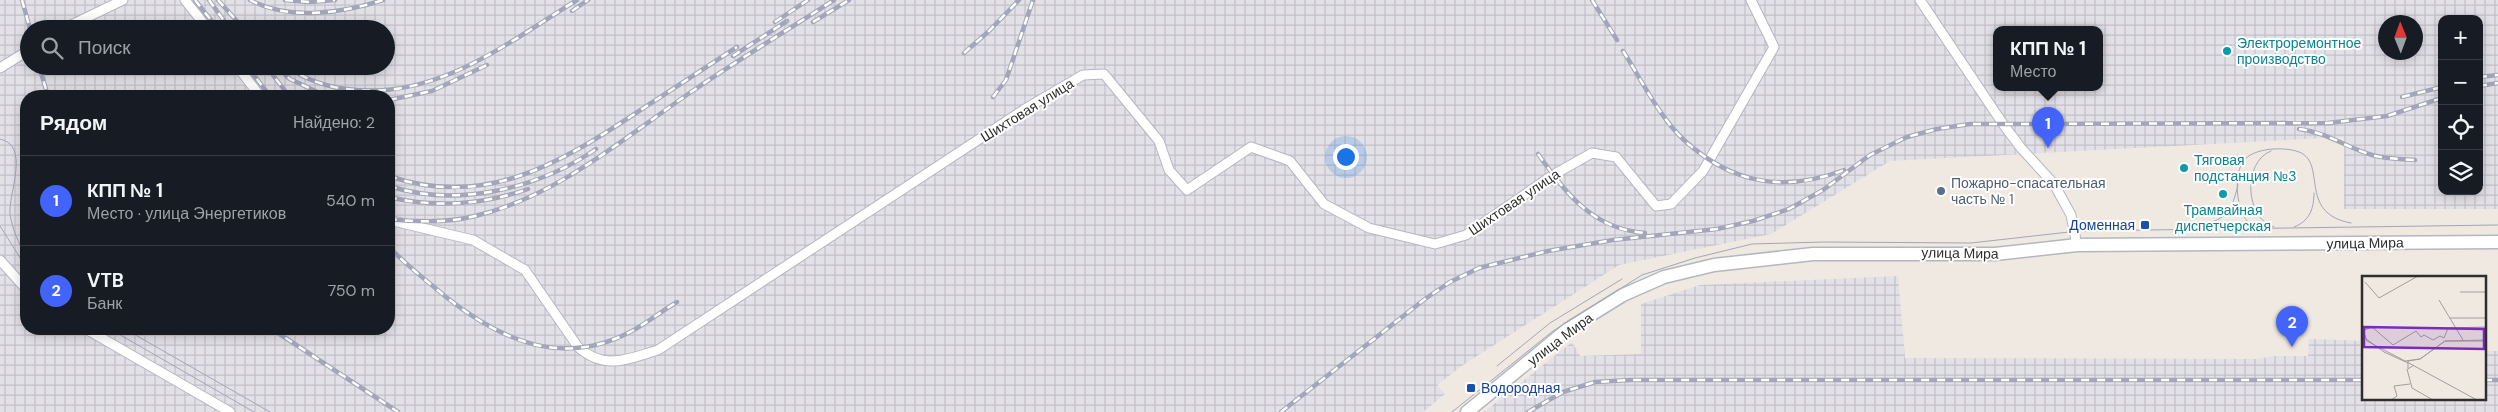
<!DOCTYPE html>
<html lang="ru">
<head>
<meta charset="utf-8">
<style>
  :root { --surface:#171b24; --page:#20242c; --text:#f1f3f6; --muted:#9ea1a6; --line:#363941; --accent:#4264fb }
  body { margin:0; font-family:"DM Sans",sans-serif; background:var(--page); color:var(--text) }
  .controls { position:absolute; right:15px; top:15px; display:grid; overflow:hidden; border-radius:10px; box-shadow:0 2px 12px #0003 }
  .controls button { width:45px; height:45px; display:grid; place-items:center; padding:0; border:0; border-bottom:1px solid var(--line); background:var(--surface); color:var(--text); font:25px sans-serif }
  .compass { position:absolute; left:2378px; top:15px; width:45px; height:45px; border-radius:50%; background:var(--surface); box-shadow:0 2px 12px #0003; rotate:359deg }
  .you { position:absolute; left:1345px; top:156px; width:18px; height:18px; margin:-12px; border:4px solid #fff; border-radius:50%; background:#1a73e8; box-shadow:0 0 0 8px #1a73e833 }
  .badge { display:grid; place-items:center; width:32px; height:32px; border-radius:50%; background:var(--accent); color:#fff; font-size:16px; font-weight:700 }
  .pin { position:absolute; translate:-50% -41px; filter:drop-shadow(0 1px 2px #0008) }
  .pin::after { content:''; position:absolute; top:26px; width:18px; height:15px; background:inherit; clip-path:polygon(0 0,100% 0,50% 100%) }
  .popup { position:absolute; left:1993px; top:26px; width:110px; height:65px; box-sizing:border-box; display:grid; place-content:center; border-radius:10px; background:var(--surface); filter:drop-shadow(0 1px 4px #0005); font-size:16px; white-space:nowrap; color:var(--muted) }
  .popup b { font-size:19px; color:var(--text) }
  .popup::after { content:''; position:absolute; left:50%; top:100%; margin-left:-10px; border:10px solid transparent; border-top-color:var(--surface) }
  .list { margin:0; padding:0; list-style:none }
  h2 { display:flex; justify-content:space-between; align-items:center; height:65px; margin:0; padding:0 20px; font-size:21px }
  h2 small { font-size:16px; font-weight:400; color:var(--muted) }
  .list li { display:grid; grid-template-columns:32px 1fr auto; gap:15px; align-items:center; box-sizing:border-box; height:90px; padding:0 20px; border-top:1px solid var(--line) }
  .list b { display:block; font-size:19px; white-space:nowrap }
  .list p { margin:0; font-size:16px; white-space:nowrap; color:var(--muted) }
  .list em { font-size:16px; font-style:normal; color:var(--muted) }
  .icon { flex:none; width:28px; height:28px; fill:none; stroke:currentColor; stroke-width:2; stroke-linecap:round; stroke-linejoin:round }
  .map { position:relative; flex:none; width:2498px; height:412px; overflow:hidden }
  .search { position:absolute; background:var(--surface); box-shadow:0 2px 12px #0003; left:20px; top:20px; width:375px; height:55px; display:flex; align-items:center; gap:12px; box-sizing:border-box; padding:0 18px; border-radius:28px; color:var(--muted); font-size:19px }
  .panel { position:absolute; background:var(--surface); box-shadow:0 2px 12px #0003; left:20px; top:90px; width:375px; height:245px; border-radius:20px }
  .map>svg:first-child { display:block }
  .industrial { fill:url(#industrial-grid); fill-rule:evenodd }
  .lines { fill:none; stroke-linecap:round; stroke-linejoin:round }
  .street-casing { stroke:#b4b7c1; stroke-width:11 }
  .secondary-casing { stroke:#b4b7c1; stroke-width:15 }
  .street { stroke:#fff; stroke-width:9 }
  .secondary { stroke:#fff; stroke-width:12 }
  .tram { stroke:#a3a6b8; stroke-width:1 }
  .rail-casing { stroke:#a3a6b8; stroke-width:4.5 }
  .rail { stroke:#fff; stroke-width:2.5; stroke-dasharray:8; stroke-linecap:butt }
  .culture-dot { fill:#0f9aa8; stroke:#fff; stroke-width:2 }
  .service-dot { fill:#5c6f8a; stroke:#fff; stroke-width:2 }
  .transit-dot { fill:#1a4fb4; stroke:#fff; stroke-width:2 }
  .labels { text-anchor:middle; stroke-width:4; stroke-linejoin:round; paint-order:stroke }
  .culture-label { font-size:14px; fill:#0d838f; stroke:#fff; text-anchor:start }
  .street-label { font-size:14px; fill:#2e2e2e; stroke:#fff }
  .service-label { font-size:14px; fill:#4e5e75; stroke:#fff; text-anchor:start }
  .transit-label { font-size:14px; fill:#164399; stroke:#fff; text-anchor:end }
  .inset-road { fill:none; stroke:#a29e99; stroke-width:1 }
  .view { fill:#7b2cbf; fill-opacity:0.15; stroke:#7b2cbf; stroke-width:2.5 }
  .inset-edge { fill:none; stroke:#2e2e2e; stroke-width:2.5 }
</style>
</head>
<body>
<div class="map">
<svg width="2498" height="412" viewBox="0 0 2498 412">
  <defs>
    <pattern id="industrial-grid" width="8" height="8" patternUnits="userSpaceOnUse" patternTransform="scale(1.25)"><rect width="8" height="8" fill="#e3e1e8"/><path d="M0 4h8M4 0v8" fill="none" stroke="#c3c1c7"/></pattern>
  </defs>
  <rect width="100%" height="100%" fill="#efe9e1"/>
  <!-- industrial -->
  <g class="industrial">
    <path d="M0,0H2498V209H2344V137L1890,161L1771,234L1619,265L1463,365L1437,385L1445,394L1423,412H0ZM2442,19H2479V191H2442ZM2386,22H2416V52H2386ZM29,29H386V66H29ZM1997,29H2099V87H1997ZM26,96H389V329H26Z"/>
    <polygon points="1898,276 1905,358 2256,359 2276,356 2308,356 2309,339 2342,340 2360,341 2360,351 2363,351 2363,398 2484,398 2484,351 2498,351 2498,412 1484,412 1572,342 1580,356 1641,354 1641,304 1700,285"/>
  </g>
  <g class="lines">
    <defs>
      <g id="street">
        <polyline points="185,0 208,29"/>
        <polyline points="1920,0 2003,124 2021,148 2054,184 2071,215 2077,245"/>
        <polyline points="63,29 123,0"/>
        <polyline points="237,66 260,96"/>
        <polyline points="0,68 29,50"/>
        <path d="M389,220L473,240L525,270L578,347C605,371 628,359 658,350L1025,109L1083,75L1104,74L1159,141L1169,170L1187,190L1251,147L1290,161L1324,204L1369,228L1435,244L1466,235L1553,175L1592,153L1616,157L1656,206L1671,204L1703,171L1774,47L1751,0"/>
        <polyline points="0,260 26,289"/>
        <polyline points="86,329 230,412"/>
      </g>
      <polyline id="secondary" points="1467,412 1568,329 1623,295 1664,277 1714,265 1813,254 1995,254 2077,245 2498,242"/>
    </defs>
    <!-- street casing -->
    <use href="#street" class="street-casing"/>
    <!-- secondary casing -->
    <use href="#secondary" class="secondary-casing"/>
    <!-- street -->
    <use href="#street" class="street"/>
    <!-- secondary -->
    <use href="#secondary" class="secondary"/>
    <!-- tram -->
    <g class="tram">
      <path d="M0,139C31,145 8,194 10,214C12,227 18,244 26,254"/>
      <path d="M2271,151C2242,162 2245,219 2274,227"/>
      <path d="M2202,224C2228,220 2232,209 2238,185"/>
      <polyline points="0,226 26,267"/>
      <path d="M2294,227C2310,221 2314,208 2314,193"/>
      <path d="M2260,229C2253,225 2246,222 2243,215C2236,201 2234,171 2245,159C2256,148 2282,147 2296,151C2330,160 2295,213 2351,223"/>
      <polyline points="110,329 254,412"/>
      <polyline points="125,329 270,412"/>
      <polyline points="1497,366 1550,323 1622,279"/>
      <polyline points="1452,412 1553,331 1642,275 1695,258 1752,244 1824,242 1971,243 2078,231 2498,225"/>
    </g>
    <defs>
      <g id="rail">
        <polyline points="22,0 30,29"/>
        <polyline points="195,0 218,29"/>
        <polyline points="209,0 230,29"/>
        <polyline points="218,0 244,29"/>
        <path d="M250,0C289,21 343,13 383,0"/>
        <polyline points="285,0 309,2 335,0"/>
        <polyline points="1592,0 1617,40"/>
        <polyline points="572,11 588,0"/>
        <polyline points="775,22 808,0"/>
        <polyline points="813,22 849,0"/>
        <path d="M1623,51C1641,79 1660,118 1684,140C1732,184 1784,193 1844,170"/>
        <polyline points="964,53 989,31 1019,0"/>
        <polyline points="733,56 787,21"/>
        <polyline points="39,66 48,96"/>
        <polyline points="247,66 270,96"/>
        <polyline points="266,66 289,96"/>
        <polyline points="276,66 290,79 326,96"/>
        <path d="M287,66C303,79 327,87 347,89C435,101 506,44 577,0"/>
        <polyline points="2479,77 2498,75"/>
        <polyline points="2479,86 2498,83"/>
        <polyline points="993,97 1006,80 1033,0"/>
        <polyline points="2402,97 2442,87"/>
        <polyline points="389,100 432,91 487,65"/>
        <path d="M2299,129C2329,133 2345,147 2372,155C2386,159 2400,159 2415,160"/>
        <path d="M1538,154C1566,193 1592,229 1645,233"/>
        <path d="M389,176C484,209 559,164 636,113C670,91 703,69 737,47"/>
        <path d="M389,186C457,208 538,189 596,149"/>
        <path d="M389,197C434,208 483,205 528,189"/>
        <path d="M389,219C417,222 448,223 475,216C556,197 624,138 691,92C738,60 786,31 834,0"/>
        <path d="M389,247C406,265 427,281 446,297C502,341 563,368 632,331C648,322 662,311 677,302"/>
        <polyline points="272,329 398,412"/>
        <polyline points="2484,380 2498,380"/>
        <polyline points="1281,412 1425,299 1450,282 1479,268 1548,251 1613,240 1717,229 1753,221 1789,209 1823,190 1870,155 1907,137 1937,129 1970,124 2003,124 2328,123 2387,116 2442,98"/>
        <polyline points="1528,412 1563,392 1595,382 1631,380 2363,380"/>
      </g>
    </defs>
    <!-- rail casing -->
    <use href="#rail" class="rail-casing"/>
    <!-- rail -->
    <use href="#rail" class="rail"/>
  </g>
  <!-- markers -->
  <g class="culture-dot">
    <circle cx="2227" cy="51" r="5"/>
    <circle cx="2184" cy="168" r="5"/>
    <circle cx="2223" cy="194" r="5"/>
  </g>
  <circle class="service-dot" cx="1941" cy="191" r="5"/>
  <g class="transit-dot">
    <rect x="2140" y="220" width="10" height="10" rx="2.5"/>
    <rect x="1466" y="383" width="10" height="10" rx="2.5"/>
  </g>
  <g class="labels">
    <!-- culture labels -->
    <g class="culture-label">
      <text x="2237" y="48">Электроремонтное<tspan x="2237" dy="16">производство</tspan></text>
      <text x="2194" y="165">Тяговая<tspan x="2194" dy="16">подстанция №3</tspan></text>
      <text x="2223" y="215" text-anchor="middle">Трамвайная<tspan x="2223" dy="16">диспетчерская</tspan></text>
    </g>
    <!-- street labels -->
    <g class="street-label">
      <text transform="translate(1027 110) rotate(-32)" y="5">Шихтовая улица</text>
      <text transform="translate(1514 202) rotate(-34)" y="5">Шихтовая улица</text>
      <text transform="translate(2365 243) rotate(-1)" y="5">улица Мира</text>
      <text transform="translate(1960 253) rotate(1)" y="5">улица Мира</text>
      <text transform="translate(1560 339) rotate(-37)" y="5">улица Мира</text>
    </g>
    <!-- service labels -->
    <g class="service-label">
      <text x="1951" y="188">Пожарно-спасательная<tspan x="1951" dy="16">часть № 1</tspan></text>
    </g>
    <!-- transit labels -->
    <g class="transit-label">
      <text x="2135" y="230">Доменная</text>
      <text x="1481" y="393" text-anchor="start">Водородная</text>
    </g>
  </g>
  <!-- overview -->
  <g transform="translate(2362 276)">
    <rect width="124" height="124" fill="#efe9e1"/>
    <path class="inset-road" d="M3,6L17,22L56,0M98,16H124M77,24L101,64M88,42H124M0,55L10,51L31,69L54,55L59,61L62,59L71,64L78,60L82,62L86,52L124,51M3,59L5,65L43,85L58,83L83,65L124,64M0,60L22,76L46,87M46,85L58,83L83,65H124M46,85V93L52,89M45,86L115,124M45,93L50,112L71,124M29,124L35,120L32,110L48,108"/>
    <path class="view" d="M2,51L122,53V73L2,71Z"/>
    <rect width="124" height="124" class="inset-edge"/>
  </g>
</svg>
<div class="controls">
<button>+</button>
<button>−</button>
<button><svg class="icon" aria-label="locate" viewBox="0 0 24 24"><circle cx="12" cy="12" r="6"/><path d="M12 2v4M12 18v4M2 12h4M18 12h4"/></svg></button>
<button><svg class="icon" aria-label="layers" viewBox="0 0 24 24"><path d="M12 4l9 5-9 5-9-5zM3 14l9 5 9-5"/></svg></button>
</div>
<svg class="compass" viewBox="-18 -18 36 36"><path d="M0-13l5 13h-10z" fill="#e53935"/><path d="M0 13l5-13h-10z" fill="#9ea1a6"/></svg>
<div class="you"></div>
<div class="pin badge" style="left:2048px;top:148px">1</div>
<div class="popup"><b>КПП № 1</b>Место</div>
<div class="pin badge" style="left:2292px;top:347px">2</div>
<div class="search"><svg class="icon" aria-label="search" viewBox="0 0 24 24"><circle cx="10" cy="10" r="6"/><path d="M15 15l6 6"/></svg>Поиск</div>
<section class="panel">
<h2>Рядом<small>Найдено: 2</small></h2>
<ul class="list">
<li><span class="badge">1</span><div><b>КПП № 1</b><p>Место · улица Энергетиков</p></div><em>540 m</em></li>
<li><span class="badge">2</span><div><b>VTB</b><p>Банк</p></div><em>750 m</em></li>
</ul>
</section>
</div>
</body>
</html>
